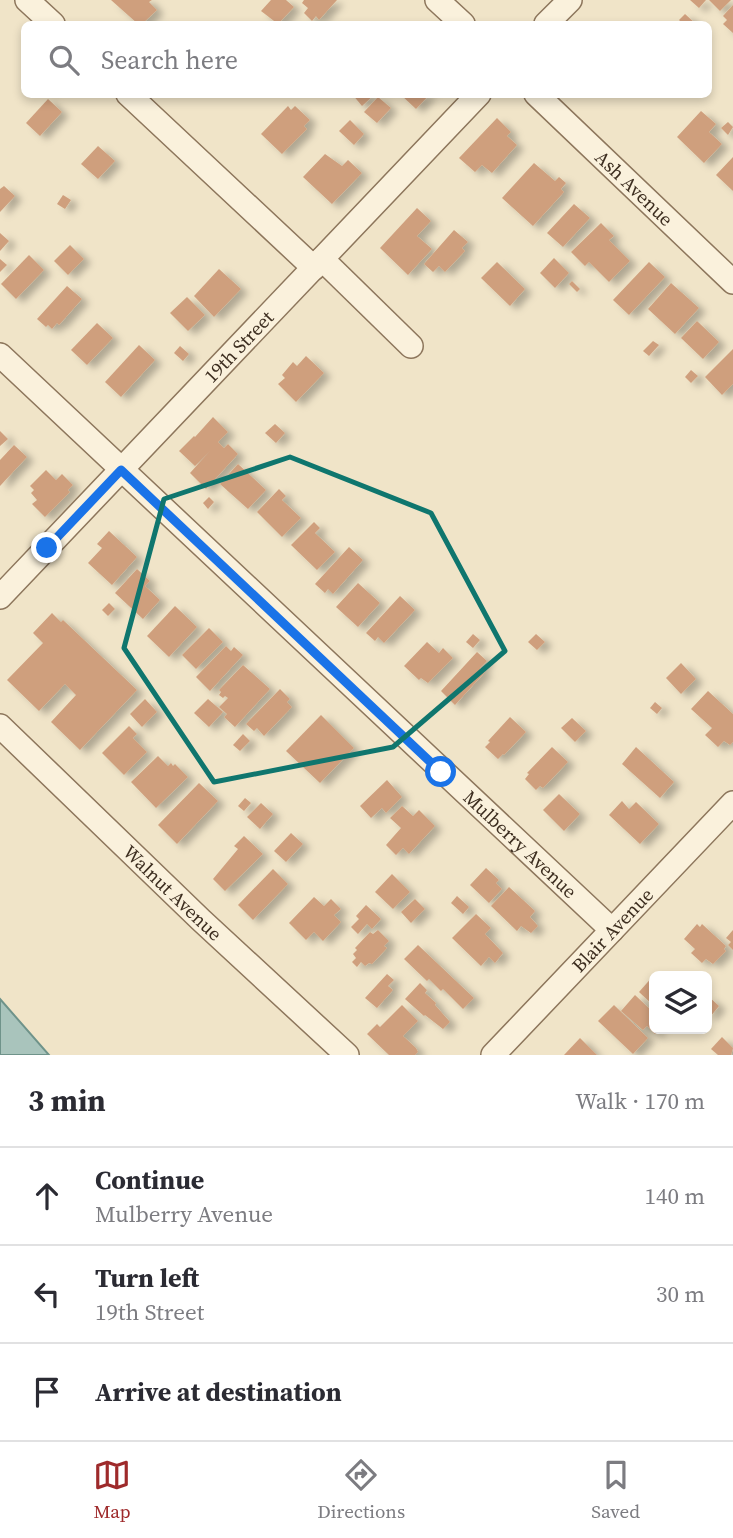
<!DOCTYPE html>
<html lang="en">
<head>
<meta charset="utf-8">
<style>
  :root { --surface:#fff; --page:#f2f2f3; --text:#2b2b33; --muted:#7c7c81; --line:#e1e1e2; --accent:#9e2a2b }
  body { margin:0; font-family:"Source Serif 4",serif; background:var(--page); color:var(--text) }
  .controls { position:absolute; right:21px; bottom:21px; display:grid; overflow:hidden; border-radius:10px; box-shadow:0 4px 10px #0003 }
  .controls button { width:63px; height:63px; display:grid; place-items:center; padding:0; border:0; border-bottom:2px solid var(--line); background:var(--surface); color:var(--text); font:35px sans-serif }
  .stop { position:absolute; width:21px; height:21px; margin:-16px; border:5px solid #1a73e8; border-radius:50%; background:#fff }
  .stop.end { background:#1a73e8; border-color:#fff; box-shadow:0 2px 7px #0008 }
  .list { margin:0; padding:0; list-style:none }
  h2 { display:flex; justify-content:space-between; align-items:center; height:91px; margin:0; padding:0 28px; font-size:30px }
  h2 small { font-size:23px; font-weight:400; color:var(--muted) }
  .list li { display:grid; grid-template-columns:46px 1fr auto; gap:21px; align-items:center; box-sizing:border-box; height:98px; padding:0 28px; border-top:2px solid var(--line) }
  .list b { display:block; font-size:26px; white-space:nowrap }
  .list p { margin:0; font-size:23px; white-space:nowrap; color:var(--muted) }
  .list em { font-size:23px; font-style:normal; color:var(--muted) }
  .icon { flex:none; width:38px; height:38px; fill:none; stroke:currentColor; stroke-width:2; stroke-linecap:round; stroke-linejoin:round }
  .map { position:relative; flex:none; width:733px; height:1055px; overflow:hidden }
  .search { position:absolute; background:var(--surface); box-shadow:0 4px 10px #0003; left:21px; right:21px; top:21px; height:77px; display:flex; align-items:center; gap:18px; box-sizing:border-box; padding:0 24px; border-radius:10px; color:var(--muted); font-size:26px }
  .sheet { height:385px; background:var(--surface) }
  nav { display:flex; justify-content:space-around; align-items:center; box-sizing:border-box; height:98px; border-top:2px solid var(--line); background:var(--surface); font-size:19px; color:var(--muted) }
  nav a { display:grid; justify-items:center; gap:4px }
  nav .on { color:var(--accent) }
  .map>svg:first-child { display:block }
  .water { fill:#a9c4bc; stroke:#6f938a; stroke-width:2 }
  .building { fill:#cf9f7d; filter:url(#shadow) }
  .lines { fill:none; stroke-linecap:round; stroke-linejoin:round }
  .minor-casing { stroke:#8d765c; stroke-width:26 }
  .minor { stroke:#faf1dc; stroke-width:23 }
  .route { stroke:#1a73e8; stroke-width:9 }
  .marked { fill:none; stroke:#0f766e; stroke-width:5; stroke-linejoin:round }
  .labels { text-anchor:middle; stroke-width:5; stroke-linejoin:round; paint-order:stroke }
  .street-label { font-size:19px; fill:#3d2e20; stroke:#f7eed8 }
</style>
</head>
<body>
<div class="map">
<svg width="733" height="1055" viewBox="0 0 733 1055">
  <defs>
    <filter id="shadow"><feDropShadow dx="7" dy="4" stdDeviation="3.5" flood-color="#0004"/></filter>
  </defs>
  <rect width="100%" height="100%" fill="#f0e4c8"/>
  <!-- water -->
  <polygon class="water" points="0,999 49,1055 0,1055"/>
  <!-- building -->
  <g class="building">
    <polygon points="111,0 152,0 149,2 157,10 142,24 138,24"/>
    <polygon points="271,0 286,0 294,7 278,24 261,11"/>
    <polygon points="304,0 337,0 319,20 316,16 312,21 304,13 308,8 302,3"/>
    <polygon points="690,0 706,0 699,8"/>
    <polygon points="709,0 731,0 720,11"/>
    <polygon points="733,5 733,33 723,24 727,20 723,16"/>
    <polygon points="685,14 696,24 683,24 679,20"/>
    <polygon points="352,94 375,94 362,106"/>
    <polygon points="400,94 430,94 416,109"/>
    <polygon points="378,97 391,108 377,123 364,112"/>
    <polygon points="48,99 62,112 40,136 26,123"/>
    <polygon points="288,106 291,110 295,106 310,120 304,126 307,129 282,154 261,134"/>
    <polygon points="701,111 716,124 709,132 722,144 704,163 677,137"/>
    <polygon points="497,118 511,132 507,136 517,145 492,173 482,165 475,172 459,158"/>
    <polygon points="350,120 364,134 354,145 339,131"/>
    <polygon points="728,122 733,127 728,135 721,128"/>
    <polygon points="98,146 115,161 98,179 81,164"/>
    <polygon points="325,154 342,166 348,160 362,173 332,204 303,177"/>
    <polygon points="733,157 733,191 716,175"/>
    <polygon points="534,163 555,181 559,177 566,183 561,189 564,192 533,226 502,198"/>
    <polygon points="4,186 15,196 0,212 0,189"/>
    <polygon points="63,195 71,200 65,209 57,204"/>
    <polygon points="574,204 590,218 563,247 547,233"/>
    <polygon points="417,208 431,221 417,236 432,249 408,275 380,248"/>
    <polygon points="601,223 614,236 609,240 630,261 609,282 589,262 585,266 571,252"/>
    <polygon points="454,230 468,242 462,248 465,251 445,272 439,266 433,272 424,264"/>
    <polygon points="0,233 9,241 0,251"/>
    <polygon points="70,245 84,259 68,275 54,261"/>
    <polygon points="29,255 44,270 16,299 1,284"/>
    <polygon points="554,258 569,273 555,288 540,273"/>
    <polygon points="0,259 7,265 0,272"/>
    <polygon points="497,262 525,289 510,306 481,278"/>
    <polygon points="649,262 665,277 629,315 613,300"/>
    <polygon points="219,269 241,289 214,317 194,296"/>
    <polygon points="572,281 580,289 577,292 569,284"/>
    <polygon points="671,283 699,308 675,334 648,309"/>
    <polygon points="67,286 82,299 59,325 57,323 52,329 48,325 46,327 37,319"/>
    <polygon points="187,297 205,315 188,331 170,313"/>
    <polygon points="697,321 719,342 703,359 681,338"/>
    <polygon points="97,323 113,338 87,365 71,350"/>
    <polygon points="653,341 659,345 649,356 643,351"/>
    <polygon points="139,345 155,360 121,397 105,382"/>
    <polygon points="180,346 189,354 183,361 174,353"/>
    <polygon points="733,349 733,384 722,395 705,377"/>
    <polygon points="306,356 324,373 296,402 278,384 285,378 282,375 293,362 297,366"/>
    <polygon points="691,370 698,376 691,383 685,377"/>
    <polygon points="213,417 228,432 218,442 224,448 228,444 238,454 206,489 190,473 210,451 195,466 179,451 194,436 195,437"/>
    <polygon points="275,424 285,433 276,443 265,433"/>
    <polygon points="0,431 8,439 0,446"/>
    <polygon points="14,445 27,457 0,486 0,460"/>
    <polygon points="238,464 266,490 248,509 220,484"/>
    <polygon points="46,470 56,480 62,474 73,485 68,490 70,492 45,517 32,504 37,500 31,493 34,490 30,486"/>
    <polygon points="279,489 286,496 282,500 301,518 282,537 257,512"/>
    <polygon points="209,497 214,502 208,509 203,503"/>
    <polygon points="314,522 320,528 315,533 335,552 317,570 291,545"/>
    <polygon points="109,531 137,557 112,585 88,563 102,548 97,544"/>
    <polygon points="349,547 363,560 333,594 328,589 325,593 315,584"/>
    <polygon points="137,569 150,581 145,586 160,600 143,619 115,593"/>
    <polygon points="358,583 380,603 358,627 336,607"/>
    <polygon points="400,596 415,610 384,643 378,637 375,641 366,633"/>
    <polygon points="109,603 115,609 108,616 102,610"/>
    <polygon points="175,606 197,627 169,657 147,636"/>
    <polygon points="52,613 61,622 63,620 137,690 80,750 51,722 76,695 65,684 39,711 7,680 43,643 33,633"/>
    <polygon points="209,628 223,642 196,669 182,655"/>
    <polygon points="473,634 480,640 473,648 466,642"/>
    <polygon points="536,634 545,642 537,650 528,642"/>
    <polygon points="427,642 439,653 443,648 453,658 428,683 421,678 419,680 404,666"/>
    <polygon points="226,646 231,651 234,647 243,655 210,691 196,677"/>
    <polygon points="477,652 487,661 480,668 485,672 455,705 441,691"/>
    <polygon points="681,663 696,679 681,694 666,678"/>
    <polygon points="243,665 270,689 235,727 224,717 227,714 219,707 228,698 225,696 223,698 219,695 221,692 219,690"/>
    <polygon points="280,689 290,699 287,702 292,707 264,736 257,728 254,731 246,724"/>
    <polygon points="708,691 733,714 733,742 730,745 724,741 718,747 705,735 712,728 691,709"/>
    <polygon points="145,699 157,712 142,727 130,714"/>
    <polygon points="208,699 223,712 209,727 194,713"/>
    <polygon points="655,702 662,708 657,714 650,708"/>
    <polygon points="321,715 354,748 320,783 286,751"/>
    <polygon points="510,717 526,732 504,755 503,754 498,759 485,747 490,742 488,741"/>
    <polygon points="572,718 586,731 575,742 561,728"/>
    <polygon points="129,726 137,734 133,738 147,752 124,775 102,753"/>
    <polygon points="243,734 250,741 240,751 233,745"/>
    <polygon points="552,747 568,762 543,788 540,786 536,790 525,779 529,774 527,773"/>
    <polygon points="636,747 674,782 660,798 622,764"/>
    <polygon points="158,756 168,766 171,763 173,766 175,764 188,777 156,808 131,782"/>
    <polygon points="387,780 402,797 386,813 382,808 371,818 360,806"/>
    <polygon points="199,783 218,801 177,844 158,825"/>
    <polygon points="559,794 580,814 564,831 543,810"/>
    <polygon points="245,798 251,803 244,811 238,806"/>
    <polygon points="622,801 629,809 636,802 659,824 640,844 609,815"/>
    <polygon points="261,803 273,814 260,829 247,817"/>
    <polygon points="402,806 413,816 419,810 435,826 409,854 403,848 396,855 386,845 401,828 390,818"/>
    <polygon points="291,833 303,844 286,862 274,851"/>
    <polygon points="244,836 263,854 225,891 213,879 238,849 234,846"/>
    <polygon points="486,868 499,880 496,883 502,889 489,903 470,885"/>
    <polygon points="273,869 288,884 253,920 238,905"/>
    <polygon points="392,874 410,892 393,909 375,892"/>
    <polygon points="509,887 535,911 530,917 538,926 531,933 521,926 517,931 491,906"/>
    <polygon points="457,896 469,907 463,914 451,903"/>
    <polygon points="314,897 324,906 331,899 341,909 334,915 341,922 323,941 314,932 306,940 289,923"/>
    <polygon points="415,899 425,909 411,923 401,912"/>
    <polygon points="366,905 381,919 372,929 367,924 358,934 351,927 359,919 356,916"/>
    <polygon points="476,914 491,928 485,934 503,953 495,963 489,957 481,966 452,938"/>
    <polygon points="697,924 700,927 702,924 726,946 724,949 726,951 713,964 706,959 702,963 691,953 695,949 684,939"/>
    <polygon points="378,930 389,941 384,946 387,948 372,964 369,963 365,966 361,962 357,967 352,962 356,958 353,954 357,950 355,948 370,932 373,934"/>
    <polygon points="733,930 733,950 728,945 731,942 726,938"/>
    <polygon points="418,945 474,998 463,1009 443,989 441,991 429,979 427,981 404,959"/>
    <polygon points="387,974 394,980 388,986 393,990 377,1008 365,998"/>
    <polygon points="654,975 654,1006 639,992"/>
    <polygon points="420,983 427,990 425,993 436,1003 435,1005 450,1022 443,1029 425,1015 424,1016 405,999"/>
    <polygon points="635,995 654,1013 654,1029 660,1029 655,1034 647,1026 643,1030 621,1011"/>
    <polygon points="707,995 719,1006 710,1017 707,1015"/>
    <polygon points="402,1005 418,1021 403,1036 416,1048 418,1052 415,1055 389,1055 367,1034 377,1024 380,1027"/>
    <polygon points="614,1005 648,1038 633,1054 598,1021"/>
    <polygon points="722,1037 733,1048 731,1055 718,1055 711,1049"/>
    <polygon points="580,1038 597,1055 564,1055"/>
  </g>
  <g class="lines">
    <defs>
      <g id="minor">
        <polyline points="27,0 53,24"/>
        <polyline points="437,0 463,24"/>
        <polyline points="546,24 570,0"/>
        <polyline points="128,94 314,268"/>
        <path id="s1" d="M536,94L733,282"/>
        <polyline points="322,259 411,346"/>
        <path id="s2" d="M0,355L612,930"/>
        <path id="s3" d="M0,597L479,94"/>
        <path id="s4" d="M0,726L201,920L347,1055"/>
        <path id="s5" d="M493,1055L733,803"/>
      </g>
    </defs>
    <!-- minor casing -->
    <use href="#minor" class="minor-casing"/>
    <!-- minor -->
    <use href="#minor" class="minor"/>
  </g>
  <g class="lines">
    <!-- route -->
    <polyline class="route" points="47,548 121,470 441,772"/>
  </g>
  <!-- marked area -->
  <path class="marked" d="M290,457L431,513L505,651L393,747L214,782L124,648L164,499Z"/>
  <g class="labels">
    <!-- street labels -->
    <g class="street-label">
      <text dy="7" stroke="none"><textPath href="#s1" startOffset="136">Ash Avenue</textPath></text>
      <text dy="7" stroke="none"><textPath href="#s3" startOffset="346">19th Street</textPath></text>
      <text dy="7" stroke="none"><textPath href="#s2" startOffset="714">Mulberry Avenue</textPath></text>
      <text dy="7" stroke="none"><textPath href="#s4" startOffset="240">Walnut Avenue</textPath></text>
      <text dy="7" stroke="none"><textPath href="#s5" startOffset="173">Blair Avenue</textPath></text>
    </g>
  </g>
</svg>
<div class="controls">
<button><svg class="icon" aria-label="layers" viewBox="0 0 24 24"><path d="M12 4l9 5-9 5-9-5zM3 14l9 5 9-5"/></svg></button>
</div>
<div class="stop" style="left:441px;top:772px"></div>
<div class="stop end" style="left:47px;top:548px"></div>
<div class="search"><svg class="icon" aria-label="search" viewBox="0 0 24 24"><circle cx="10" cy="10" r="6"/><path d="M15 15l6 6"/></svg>Search here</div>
</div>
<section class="sheet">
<h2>3 min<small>Walk · 170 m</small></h2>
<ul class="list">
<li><svg class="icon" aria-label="ahead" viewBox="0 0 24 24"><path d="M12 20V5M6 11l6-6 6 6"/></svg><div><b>Continue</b><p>Mulberry Avenue</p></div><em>140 m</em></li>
<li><svg class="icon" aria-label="left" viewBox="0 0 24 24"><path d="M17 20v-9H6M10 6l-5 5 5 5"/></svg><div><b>Turn left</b><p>19th Street</p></div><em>30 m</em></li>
<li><svg class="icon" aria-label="arrive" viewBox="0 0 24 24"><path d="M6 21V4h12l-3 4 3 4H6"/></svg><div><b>Arrive at destination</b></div></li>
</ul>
</section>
<nav>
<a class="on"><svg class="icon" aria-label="map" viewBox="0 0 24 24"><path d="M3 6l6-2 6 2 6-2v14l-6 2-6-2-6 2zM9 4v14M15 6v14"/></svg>Map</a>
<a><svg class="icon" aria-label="directions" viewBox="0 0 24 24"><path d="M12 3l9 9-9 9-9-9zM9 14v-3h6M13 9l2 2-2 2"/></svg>Directions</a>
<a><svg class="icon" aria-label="saved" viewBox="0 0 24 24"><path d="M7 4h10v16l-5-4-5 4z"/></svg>Saved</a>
</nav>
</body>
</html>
